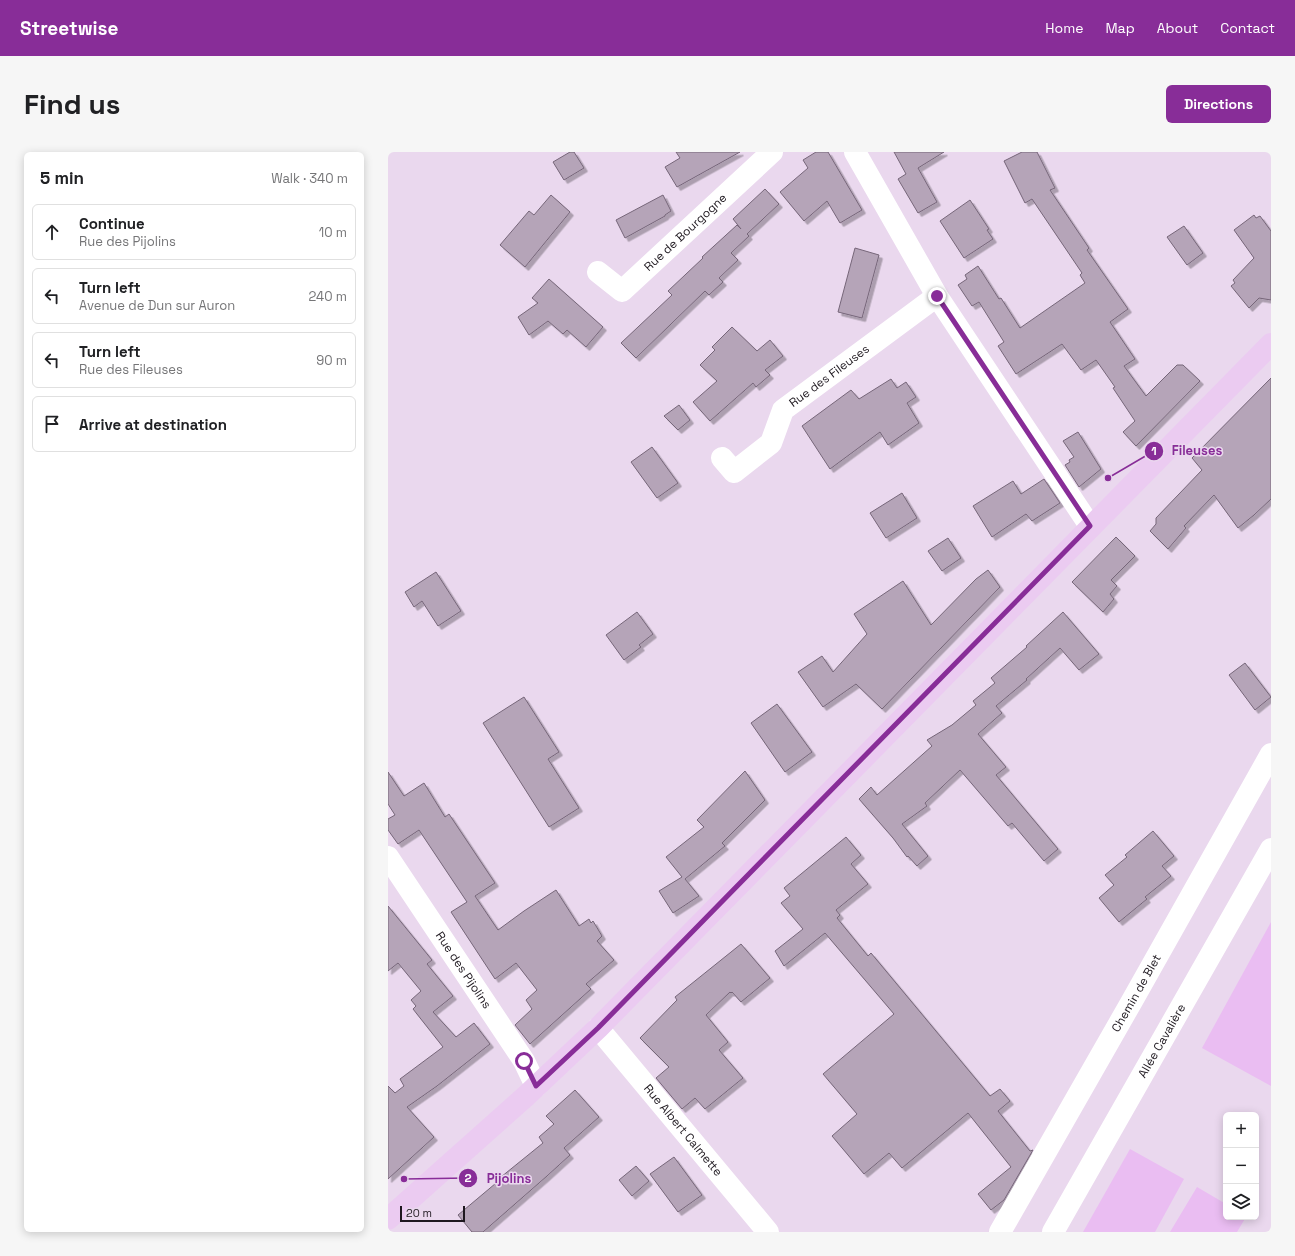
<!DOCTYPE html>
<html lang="en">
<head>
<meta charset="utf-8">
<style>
  :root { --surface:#fff; --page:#f6f6f6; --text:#202124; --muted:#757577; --line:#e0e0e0; --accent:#882d98 }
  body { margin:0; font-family:"Space Grotesk",sans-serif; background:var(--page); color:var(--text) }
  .controls { position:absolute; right:12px; bottom:12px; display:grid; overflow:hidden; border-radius:6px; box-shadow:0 2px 10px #0003 }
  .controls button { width:36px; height:36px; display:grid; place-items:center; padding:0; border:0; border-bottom:1px solid var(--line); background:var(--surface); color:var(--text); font:20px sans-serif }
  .scale { position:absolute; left:12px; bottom:10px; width:65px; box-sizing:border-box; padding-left:4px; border:2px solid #1e181f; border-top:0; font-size:11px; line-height:14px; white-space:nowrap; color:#1e181f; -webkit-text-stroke:3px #ead8ee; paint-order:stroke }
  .stop { position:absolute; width:12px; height:12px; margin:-9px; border:3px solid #882d98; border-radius:50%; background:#fff }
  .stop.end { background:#882d98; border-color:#fff; box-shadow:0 1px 4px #0008 }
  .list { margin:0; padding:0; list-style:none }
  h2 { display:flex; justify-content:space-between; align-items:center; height:52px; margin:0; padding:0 16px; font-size:17px }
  h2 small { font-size:13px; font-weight:400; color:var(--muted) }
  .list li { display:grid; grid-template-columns:26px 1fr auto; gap:12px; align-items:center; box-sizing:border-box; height:56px; margin:0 8px 8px; padding:0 8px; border:1px solid var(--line); border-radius:6px }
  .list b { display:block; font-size:15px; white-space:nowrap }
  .list p { margin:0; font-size:13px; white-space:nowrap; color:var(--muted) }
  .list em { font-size:13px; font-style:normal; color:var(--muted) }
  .icon { flex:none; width:22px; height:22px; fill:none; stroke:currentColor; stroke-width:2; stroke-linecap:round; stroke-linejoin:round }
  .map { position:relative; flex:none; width:883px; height:1080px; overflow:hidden; border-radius:6px }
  header { display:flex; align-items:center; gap:24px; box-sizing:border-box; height:56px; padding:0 20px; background:var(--accent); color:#fff }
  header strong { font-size:19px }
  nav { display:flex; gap:22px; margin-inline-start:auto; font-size:14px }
  .intro { display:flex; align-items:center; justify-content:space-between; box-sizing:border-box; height:96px; padding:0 24px }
  h1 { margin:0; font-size:28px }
  .button { padding:10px 18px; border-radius:6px; background:var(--accent); color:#fff; font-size:14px; font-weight:700 }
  main { display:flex; gap:24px; padding:0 24px }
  aside { flex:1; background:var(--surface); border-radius:6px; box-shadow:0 2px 10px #0003 }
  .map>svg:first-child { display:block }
  .green { fill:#eabdf2 }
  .building { fill:#b5a4b8; stroke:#766679; filter:url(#shadow) }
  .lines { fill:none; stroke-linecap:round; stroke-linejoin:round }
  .minor { stroke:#fff; stroke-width:22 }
  .major { stroke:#ebcbf1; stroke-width:22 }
  .route { stroke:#882d98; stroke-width:5 }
  .labels { text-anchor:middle; stroke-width:3; stroke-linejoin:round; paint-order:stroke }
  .street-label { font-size:12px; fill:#1e181f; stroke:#ead8ee }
  .leader { fill:none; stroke:#882d98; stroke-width:1.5 }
  .callout-dot { fill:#882d98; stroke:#ead8ee; stroke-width:1.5 }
  .mark-label { font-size:12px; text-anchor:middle; font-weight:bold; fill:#fff }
  .callout-label { font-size:13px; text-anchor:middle; font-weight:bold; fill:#882d98; stroke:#ead8ee; stroke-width:3; stroke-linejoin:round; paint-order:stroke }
</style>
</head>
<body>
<header>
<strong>Streetwise</strong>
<nav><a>Home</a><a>Map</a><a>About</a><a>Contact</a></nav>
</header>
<div class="intro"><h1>Find us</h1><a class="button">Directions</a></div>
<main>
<aside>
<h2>5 min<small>Walk · 340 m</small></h2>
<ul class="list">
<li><svg class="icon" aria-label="ahead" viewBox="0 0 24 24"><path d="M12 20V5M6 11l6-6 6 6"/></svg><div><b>Continue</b><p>Rue des Pijolins</p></div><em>10 m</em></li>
<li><svg class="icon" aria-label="left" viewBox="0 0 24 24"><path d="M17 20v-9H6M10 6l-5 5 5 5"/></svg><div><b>Turn left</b><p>Avenue de Dun sur Auron</p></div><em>240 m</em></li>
<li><svg class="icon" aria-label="left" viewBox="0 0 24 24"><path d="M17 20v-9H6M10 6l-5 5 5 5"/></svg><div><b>Turn left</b><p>Rue des Fileuses</p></div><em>90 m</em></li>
<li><svg class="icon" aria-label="arrive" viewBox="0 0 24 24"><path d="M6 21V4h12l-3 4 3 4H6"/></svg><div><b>Arrive at destination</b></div></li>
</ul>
</aside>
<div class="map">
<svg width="883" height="1080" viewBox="0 0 883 1080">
  <defs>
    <filter id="shadow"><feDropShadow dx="3.5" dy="3.5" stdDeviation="0" flood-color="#0004"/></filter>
  </defs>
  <rect width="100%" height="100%" fill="#ead8ee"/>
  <!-- green -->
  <g class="green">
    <polygon points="883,770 883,934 814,896"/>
    <polygon points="742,997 796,1027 767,1080 695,1080"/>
    <polygon points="809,1035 838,1052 838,1065 858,1065 849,1080 782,1080"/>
  </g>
  <!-- building -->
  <g class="building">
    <polygon points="182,0 186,0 196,16 176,28 165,10"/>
    <polygon points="288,0 352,0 289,35 277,15 292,6"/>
    <polygon points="428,0 440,0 474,58 452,71 439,49 416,69 392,40 420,16 415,8"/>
    <polygon points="506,0 556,0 530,16 549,50 530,61 510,27 518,22"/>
    <polygon points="634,0 649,0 667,36 662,38 701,96 699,98 740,157 722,170 747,207 736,214 758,244 789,213 795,213 812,229 748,294 735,280 747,269 725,236 727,235 708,208 693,218 674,192 628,222 610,194 616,190 591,150 584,154 570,133 579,127 577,123 590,114 611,147 613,146 632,176 697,131 692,123 694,121 644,47 637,51 616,9"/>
    <polygon points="377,37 391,52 359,82 361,84 343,101 350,108 331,126 335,130 321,143 317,139 248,206 233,191 284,143 280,139 315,106 314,105 349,73 353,77 345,67"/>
    <polygon points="163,43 182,60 137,115 112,93 141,59 146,63"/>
    <polygon points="275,43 283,59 277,63 277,64 237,86 228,68"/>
    <polygon points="582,48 601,77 599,78 605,87 576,106 552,69"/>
    <polygon points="866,63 868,66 872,64 883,79 883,148 871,146 861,156 843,134 847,131 845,128 866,106 846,78"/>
    <polygon points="796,74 815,101 799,113 779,85"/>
    <polygon points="467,96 491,103 474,166 450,160"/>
    <polygon points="161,127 215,175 198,195 179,178 175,182 160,169 141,183 130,165 150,151 144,146"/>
    <polygon points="344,175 369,199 382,188 395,204 377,218 382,223 368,235 365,231 322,269 305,250 329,229 312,213 327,198 324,195"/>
    <polygon points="883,226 883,347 866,363 850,376 826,343 796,374 798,376 780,397 762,379 768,372 768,366 814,318 804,306"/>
    <polygon points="503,227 509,236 518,230 528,245 519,251 531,271 500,293 492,280 442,317 414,274 463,238 471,247"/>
    <polygon points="291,253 302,268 290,278 276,264"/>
    <polygon points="690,280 713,317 691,335 677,313 682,310 681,308 686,305 675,289"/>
    <polygon points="264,295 290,331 269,346 243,310"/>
    <polygon points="656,327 672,351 644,369 638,362 604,385 585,354 625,329 633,342"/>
    <polygon points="514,341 529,366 498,386 482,361"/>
    <polygon points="728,385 747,404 723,428 729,434 722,442 726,447 715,460 684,430"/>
    <polygon points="560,386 573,406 554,419 540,399"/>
    <polygon points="600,418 612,435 494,557 468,532 435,555 410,520 434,504 445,520 479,482 466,462 515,429 543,473 588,427"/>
    <polygon points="48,420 73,459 50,474 34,449 26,455 17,440"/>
    <polygon points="249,460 265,482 251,493 253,495 236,508 218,483"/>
    <polygon points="675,460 711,502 691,518 672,496 638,527 639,528 608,554 614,561 590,582 618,615 608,623 670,697 656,709 624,671 620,674 572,618 537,651 539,654 514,672 540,704 529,714 520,704 519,705 505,686 471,647 483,635 489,643 544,594 539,588 564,573 588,553 585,549 607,531 603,526 639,495 638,494"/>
    <polygon points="857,511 883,545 867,558 841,523"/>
    <polygon points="136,545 171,600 160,607 191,656 161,675 95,571"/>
    <polygon points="389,552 424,600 397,620 363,571"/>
    <polygon points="357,619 377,648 334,691 337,694 297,727 311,744 285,761 271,739 294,725 278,705 316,675 309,668"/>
    <polygon points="0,620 16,644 36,631 57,665 61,662 107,731 87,744 110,778 136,759 168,738 191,774 201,767 203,771 205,769 214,784 209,789 226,808 198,832 203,837 142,892 127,873 144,857 138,848 149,838 128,811 107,827 63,760 79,750 31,678 10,692 0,678 0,667 7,663 0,652"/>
    <polygon points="765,679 786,704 774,714 783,724 757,745 759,747 731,770 711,746 726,733 717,723 739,705 737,703"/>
    <polygon points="458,685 473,703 463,712 480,732 448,758 452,763 449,766 480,804 483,801 602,944 612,937 622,949 610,959 642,999 645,998 616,1048 603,1058 590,1042 623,1015 580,961 514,1016 501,1001 476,1022 444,984 469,962 435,922 506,862 437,781 396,814 387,799 415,777 393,751 402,744 396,736"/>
    <polygon points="0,754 44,808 39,812 65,844 45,860 68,885 86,871 102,892 49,934 19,955 46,985 0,1027 0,934 7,941 16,934 12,927 55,895 25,857 28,854 23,848 33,839 10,811 0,819"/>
    <polygon points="353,792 382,826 353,850 344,840 343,841 342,840 318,863 340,890 331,898 355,926 317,957 307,946 294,957 268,926 281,915 252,886 289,848 287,845"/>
    <polygon points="187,938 211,965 176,996 182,1003 159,1024 95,1080 84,1080 70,1063 114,1026 113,1025 155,991 151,985 166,972 158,964"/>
    <polygon points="286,1005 314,1043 290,1060 262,1022"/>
    <polygon points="248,1014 261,1029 244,1044 231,1028"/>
  </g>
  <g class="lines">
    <!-- minor -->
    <g class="minor">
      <polyline points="467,0 549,144 702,374"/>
      <path id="s1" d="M210,120L234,139L384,0"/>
      <path id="s2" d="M334,306L346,320L383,291L395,258L549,144"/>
      <path id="s3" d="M0,705L136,909L148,934"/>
      <path id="s4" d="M210,876L380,1080"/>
      <path id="s5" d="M612,1080L744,849L883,602"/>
      <path id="s6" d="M665,1080L883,697"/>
    </g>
    <!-- major -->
    <polyline class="major" points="0,1067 138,944 210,876 883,192"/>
  </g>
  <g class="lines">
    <!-- route -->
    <polyline class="route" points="136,909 148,934 210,876 702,374 549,144"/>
  </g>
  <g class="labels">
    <!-- street labels -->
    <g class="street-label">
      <text dy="4" stroke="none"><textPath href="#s1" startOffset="117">Rue de Bourgogne</textPath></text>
      <text dy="4" stroke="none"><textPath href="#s2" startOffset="158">Rue des Fileuses</textPath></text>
      <text dy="4" stroke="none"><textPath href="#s3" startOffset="136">Rue des Pijolins</textPath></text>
      <text dy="4" stroke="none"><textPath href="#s5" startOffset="275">Chemin de Blet</textPath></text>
      <text dy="4" stroke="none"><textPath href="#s6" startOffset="220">Allée Cavalière</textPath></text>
      <text dy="4" stroke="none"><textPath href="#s4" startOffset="133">Rue Albert Calmette</textPath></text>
    </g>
  </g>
  <!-- callouts -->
  <path class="leader" d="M720 326L766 299M16 1027L80 1026"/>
  <g class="callout-dot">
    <circle cx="720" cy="326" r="4"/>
    <circle cx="16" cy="1027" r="4"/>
    <circle cx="766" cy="299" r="10"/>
    <circle cx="80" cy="1026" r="10"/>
  </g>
  <g class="mark-label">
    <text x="766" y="303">1</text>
    <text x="80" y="1030">2</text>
  </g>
  <g class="callout-label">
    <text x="809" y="303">Fileuses</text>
    <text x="121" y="1031">Pijolins</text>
  </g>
</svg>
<div class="controls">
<button>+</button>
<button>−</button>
<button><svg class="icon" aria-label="layers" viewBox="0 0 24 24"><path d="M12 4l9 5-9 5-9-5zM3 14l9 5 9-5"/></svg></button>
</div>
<div class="scale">20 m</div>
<div class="stop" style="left:136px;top:909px"></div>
<div class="stop end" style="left:549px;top:144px"></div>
</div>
</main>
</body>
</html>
